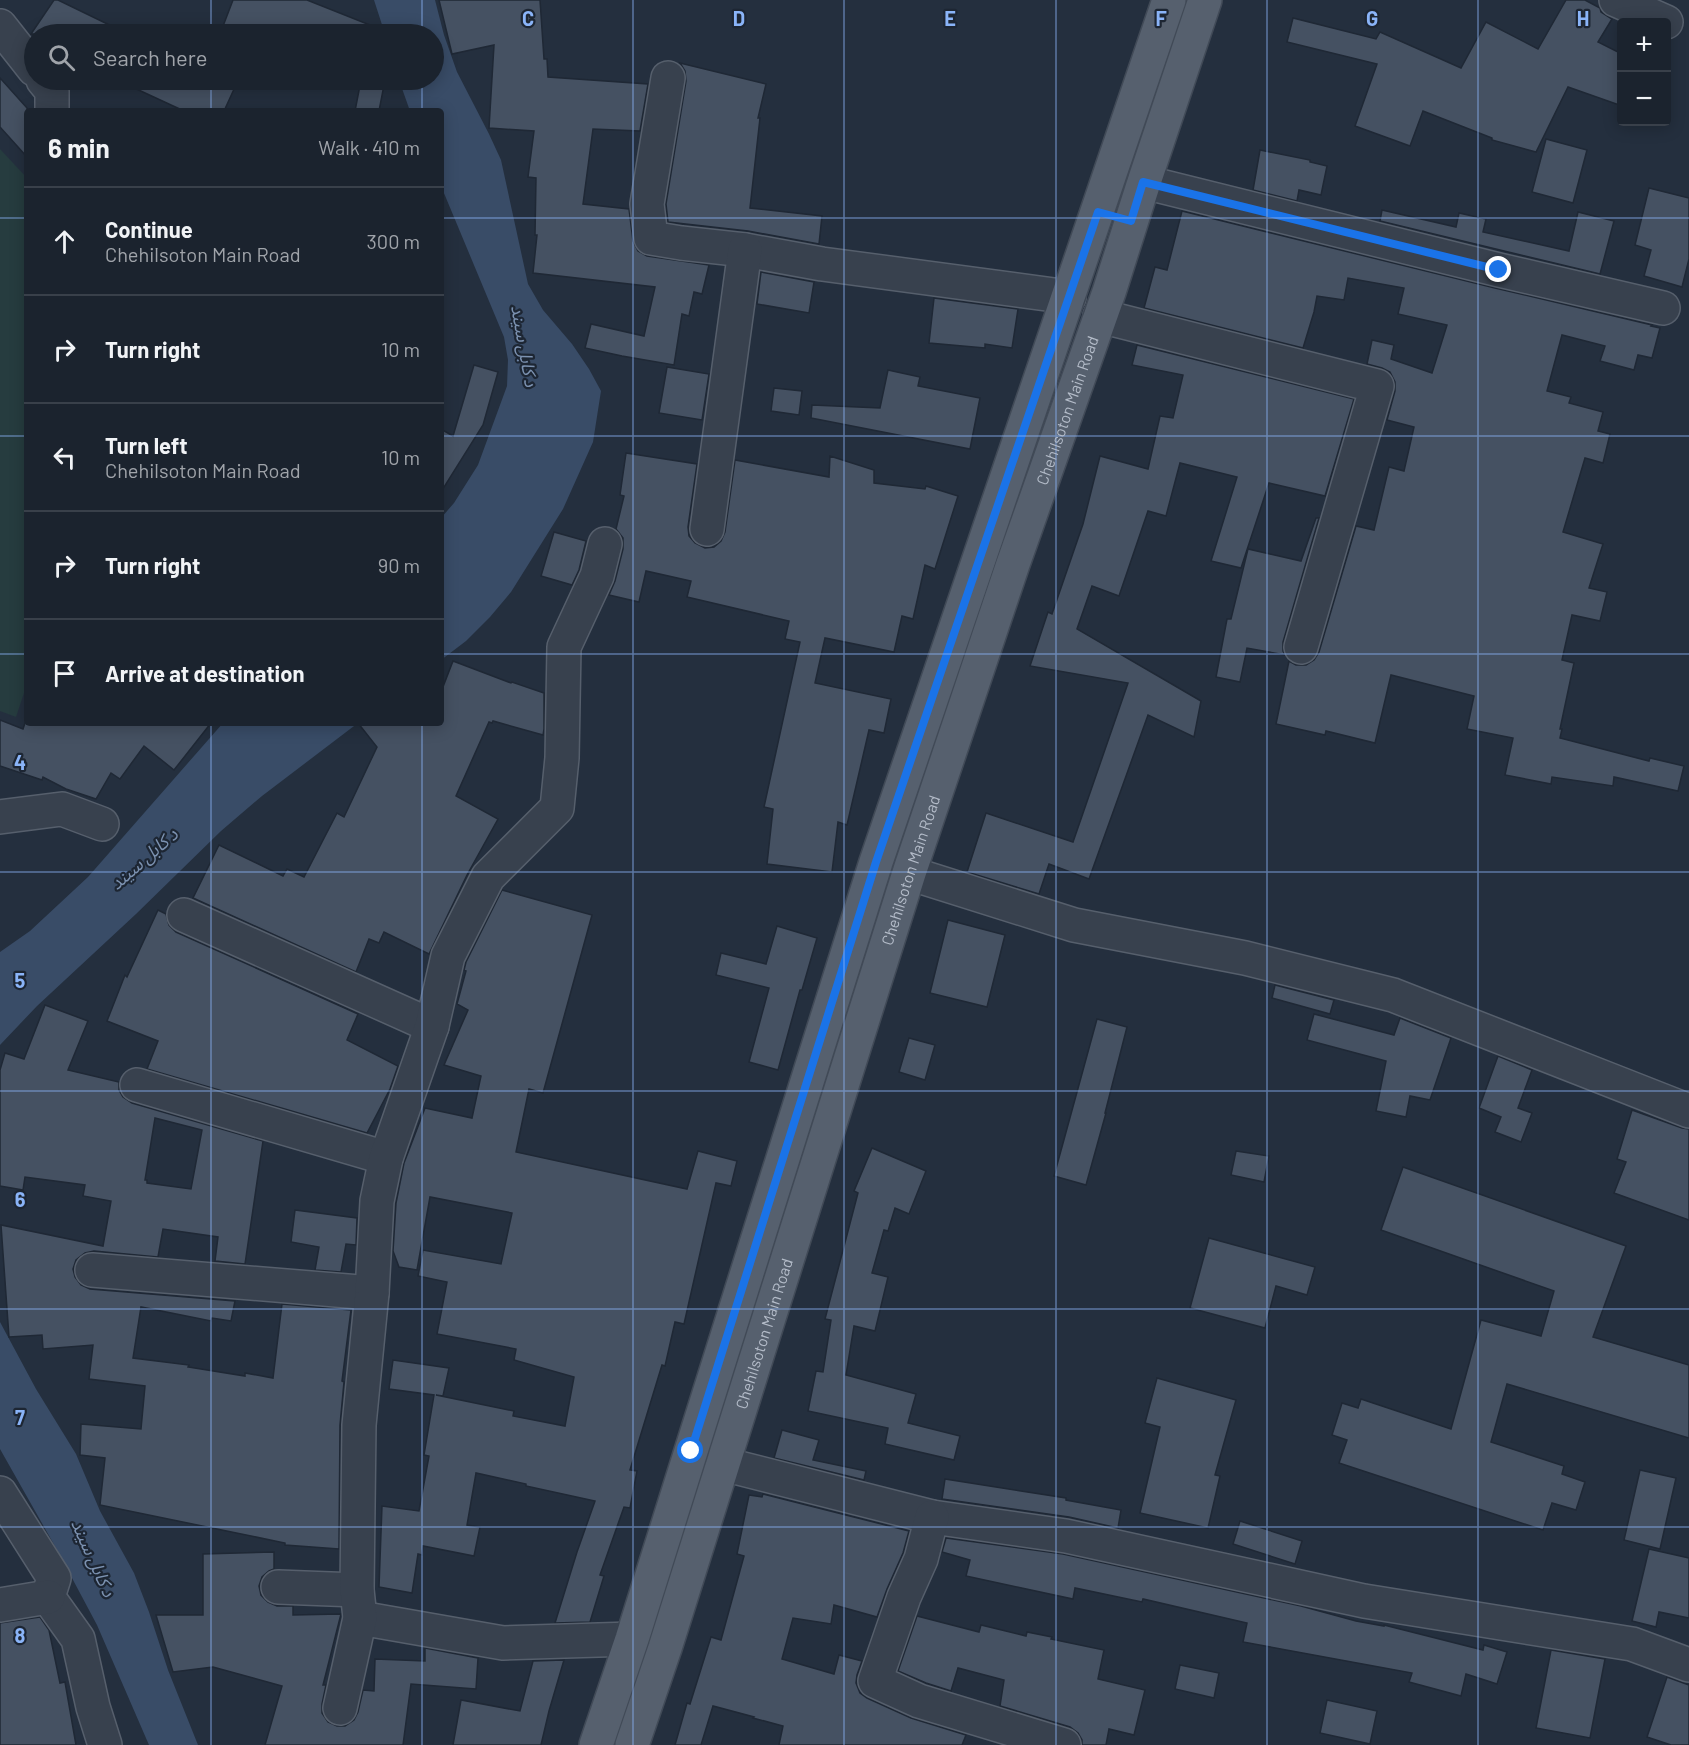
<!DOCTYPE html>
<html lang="en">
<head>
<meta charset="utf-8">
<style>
  :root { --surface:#1b232e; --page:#242b36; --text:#f1f3f6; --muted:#a0a4aa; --line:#39404a }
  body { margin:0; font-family:Barlow,"Noto Sans Arabic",sans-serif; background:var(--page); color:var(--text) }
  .controls { position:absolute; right:18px; top:18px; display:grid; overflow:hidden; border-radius:6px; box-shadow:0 3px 15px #0003 }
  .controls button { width:54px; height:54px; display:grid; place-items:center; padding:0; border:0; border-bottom:2px solid var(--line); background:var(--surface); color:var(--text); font:30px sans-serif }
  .stop { position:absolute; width:18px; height:18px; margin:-14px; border:4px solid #1a73e8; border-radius:50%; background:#fff }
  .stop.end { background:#1a73e8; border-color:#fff; box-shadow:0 2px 6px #0008 }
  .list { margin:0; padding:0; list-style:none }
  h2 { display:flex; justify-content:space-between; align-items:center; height:78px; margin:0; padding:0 24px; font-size:26px }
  h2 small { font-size:20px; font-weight:400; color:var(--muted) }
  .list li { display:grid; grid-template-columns:39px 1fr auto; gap:18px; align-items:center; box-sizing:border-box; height:108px; padding:0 24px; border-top:2px solid var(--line) }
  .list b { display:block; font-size:22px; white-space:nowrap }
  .list p { margin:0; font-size:20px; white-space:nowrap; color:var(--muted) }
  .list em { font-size:20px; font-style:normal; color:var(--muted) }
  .icon { flex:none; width:33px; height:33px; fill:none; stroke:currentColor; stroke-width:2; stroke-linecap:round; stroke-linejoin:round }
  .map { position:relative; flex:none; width:1689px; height:1745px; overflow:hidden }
  .search { position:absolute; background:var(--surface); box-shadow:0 3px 15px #0003; left:24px; top:24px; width:420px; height:66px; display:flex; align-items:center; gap:15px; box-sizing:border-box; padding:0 21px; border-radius:33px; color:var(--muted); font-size:22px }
  .panel { position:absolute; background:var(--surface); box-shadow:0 3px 15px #0003; left:24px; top:108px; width:420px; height:618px; border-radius:6px }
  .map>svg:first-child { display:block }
  .green { fill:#263c3f }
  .water { fill:#394c67 }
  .building { fill:#455162; stroke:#1f2835; stroke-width:1.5; fill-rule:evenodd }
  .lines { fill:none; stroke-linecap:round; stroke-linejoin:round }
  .minor-casing { stroke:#565f6c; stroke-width:36 }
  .major-casing { stroke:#414a57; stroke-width:36 }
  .minor { stroke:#38414e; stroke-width:33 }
  .major { stroke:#56606e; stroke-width:33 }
  .route { stroke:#1a73e8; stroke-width:8 }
  .grid { fill:none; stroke:#8ab4f8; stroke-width:1.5; stroke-opacity:0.55 }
  .labels { text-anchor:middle; stroke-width:4.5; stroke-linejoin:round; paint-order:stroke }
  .street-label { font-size:16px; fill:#b4bcc9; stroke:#1d2633 }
  .water-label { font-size:18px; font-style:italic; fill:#7c92b1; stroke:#1d2633 }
  .grid-label { font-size:20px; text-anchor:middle; font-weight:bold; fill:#8ab4f8; stroke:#1d2633; stroke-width:4.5; stroke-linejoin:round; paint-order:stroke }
</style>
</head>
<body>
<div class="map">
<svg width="1689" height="1745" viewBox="0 0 1689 1745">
  <rect width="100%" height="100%" fill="#242f3e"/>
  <!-- green -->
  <polygon class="green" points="0,149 27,178 27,684 16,717 0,711"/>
  <!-- water -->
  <g class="water">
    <polygon points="374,0 435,0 444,35 457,72 489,134 501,160 528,284 543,310 572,344 589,369 601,391 593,442 563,509 511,592 490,617 466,641 441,660 441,518 454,503 478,465 507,386 508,360 504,337 441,186 441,111 410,111 399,80 434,80 434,34 385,34"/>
    <polygon points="223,723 358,723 262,796 221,831 136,914 37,1006 0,1045 0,952 30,931 88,877"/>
    <polygon points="0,1322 36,1389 76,1454 100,1511 134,1573 149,1612 168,1670 198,1745 149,1745 97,1625 56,1548 0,1449"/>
  </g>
  <!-- building -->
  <g class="building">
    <polygon points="54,0 58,0 128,34 31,34"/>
    <polygon points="233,0 307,0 390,33 390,34 220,34"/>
    <polygon points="439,0 540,0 544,59 547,59 548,77 648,84 640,131 593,129 583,204 629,209 633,241 638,251 647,256 709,265 702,294 694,292 689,316 682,314 674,365 622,356 585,348 591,324 644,336 655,287 533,273 537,235 535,235 536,178 528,177 534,131 489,128 494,45 452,54"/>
    <polygon points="1566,0 1585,0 1600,8 1601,12 1612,19 1598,42 1622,54 1622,106 1568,87 1536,152 1492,140 1492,138 1423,111 1410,146 1355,126 1377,64 1287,42 1293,18 1376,39 1380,32 1461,68 1486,22 1538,49"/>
    <polygon points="680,63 766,84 758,118 760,118 750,208 822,216 819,244 748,231 668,222 666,204 686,81 685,71"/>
    <polygon points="0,78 27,108 27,157 0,127"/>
    <polygon points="117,80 219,80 235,87 224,111 184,111"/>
    <polygon points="361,80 385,80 379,111 355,111"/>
    <polygon points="1546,139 1587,150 1573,203 1532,192"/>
    <polygon points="1260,150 1310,160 1310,162 1327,166 1321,195 1299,190 1297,201 1253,190"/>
    <polygon points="1649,188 1689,198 1689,259 1682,287 1644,276 1651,250 1635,245"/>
    <polygon points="1382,210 1456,227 1459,213 1486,219 1483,232 1569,251 1578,212 1614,221 1600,274 1380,221"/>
    <polygon points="1182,211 1495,288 1652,325 1651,326 1660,328 1652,358 1638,355 1634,370 1600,361 1605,346 1562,335 1547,391 1571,397 1569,403 1603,412 1598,431 1610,434 1603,463 1585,458 1563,532 1603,544 1589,588 1607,592 1600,621 1572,615 1562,660 1574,663 1560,729 1562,729 1560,738 1649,761 1650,758 1684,766 1678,791 1614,777 1613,786 1552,777 1551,784 1505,775 1513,738 1467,729 1474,696 1391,675 1375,743 1326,731 1325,735 1276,724 1289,661 1296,665 1306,665 1314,660 1319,652 1356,526 1374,530 1389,467 1404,471 1414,427 1387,420 1395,391 1395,382 1390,372 1382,368 1367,364 1372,340 1394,345 1391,359 1432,373 1447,325 1398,314 1404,288 1348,278 1344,300 1317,296 1314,312 1303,348 1144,308 1155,267 1167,270"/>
    <polygon points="761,272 814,282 809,313 757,304"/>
    <polygon points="934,298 1018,309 1012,348 985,344 985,348 929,343"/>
    <polygon points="1137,345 1354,399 1325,496 1269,483 1241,568 1211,561 1237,477 1180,463 1166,516 1148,511 1119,596 1092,586 1077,629 1201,701 1194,737 1148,715 1089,879 1049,864 1039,894 967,872 986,813 1073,842 1128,683 1030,666 1048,612 1052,614 1083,524 1100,456 1148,469 1160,416 1173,418 1183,375 1132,365"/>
    <polygon points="474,365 498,372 483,425 441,492 441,429 453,436"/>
    <polygon points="667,367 709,374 702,420 659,413"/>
    <polygon points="888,370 920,377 918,386 980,398 970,449 811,418 812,405 880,408"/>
    <polygon points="774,388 802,391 799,415 771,411"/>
    <polygon points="626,453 697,464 688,527 689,536 695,543 705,548 714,547 721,541 725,532 735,460 829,477 830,456 874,470 874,483 925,489 926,486 958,496 935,569 925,565 913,619 902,616 894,652 825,638 815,683 891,699 884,733 869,730 847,825 838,822 832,872 767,864 773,809 764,807 800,642 785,639 789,621 687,597 691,581 646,571 639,602 609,595 615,581 623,549 623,538 616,529 624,496 620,495"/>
    <polygon points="1316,518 1319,518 1283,642 1283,651 1285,655 1247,648 1240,682 1216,677 1227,619 1231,619 1248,549 1301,561"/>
    <polygon points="554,532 586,541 579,570 572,585 541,576"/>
    <polygon points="453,661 511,683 512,682 544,693 544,729 543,735 493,721 492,723 489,722 456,796 498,819 467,875 429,954 384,932 379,943 369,939 356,972 193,898 219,845 283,876 287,869 304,877 337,813 344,817 377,747 358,723 441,723 441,692"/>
    <polygon points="0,720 23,729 25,723 211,723 174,770 144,746 120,779 111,773 96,799 66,789 43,777 42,780 0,766"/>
    <polygon points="502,890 592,915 543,1093 529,1089 516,1152 687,1189 698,1151 737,1161 731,1186 716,1183 684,1324 675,1322 665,1366 662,1365 630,1470 637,1471 630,1508 624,1507 600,1575 604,1576 590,1622 555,1623 577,1552 595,1501 526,1486 526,1484 476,1473 467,1525 480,1527 474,1556 423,1546 422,1555 418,1554 412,1593 379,1587 382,1506 419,1511 429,1456 424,1455 434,1395 389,1389 393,1360 449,1368 443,1396 436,1395 514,1411 513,1416 565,1426 574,1377 514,1360 516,1349 437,1334 447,1282 418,1276 423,1250 501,1264 512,1213 430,1197 417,1270 399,1267 393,1251 396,1203 404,1163 425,1108 472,1118 481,1076 444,1065 468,1010 457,1004 466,971 464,970 466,962"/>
    <polygon points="158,910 166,914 169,925 176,932 358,1014 347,1040 398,1066 390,1089 367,1133 147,1069 158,1041 107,1021 125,975 127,977"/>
    <polygon points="948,920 1005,935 987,1007 930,993"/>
    <polygon points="777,926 817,938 802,990 800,990 778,1070 749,1062 769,988 716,975 721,953 766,964"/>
    <polygon points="1275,985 1334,1000 1330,1014 1272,998"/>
    <path d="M45,1005L88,1021L68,1070L119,1082V1090L123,1097L132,1103L263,1141L245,1264L215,1261L218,1237L163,1229L158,1257L94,1251L85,1253L76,1260L73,1269L75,1277L81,1285L90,1289L235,1301L231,1321L212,1318L211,1321L141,1307L133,1358L189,1365L188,1367L245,1376V1373L273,1378L282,1304L351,1310L342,1381L344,1382L340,1425L339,1549L285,1545V1543L100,1505L105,1458L80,1455L81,1424L141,1429L145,1386L89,1379L93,1345L43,1349L42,1335L9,1337L1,1225L103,1246L111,1201L83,1196L85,1185L25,1177L23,1190L0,1186V1070L5,1053L24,1059ZM155,1118L202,1130L191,1189L147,1183V1180H145Z"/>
    <polygon points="1314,1014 1394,1035 1400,1018 1451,1038 1430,1100 1410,1096 1406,1117 1376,1111 1386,1061 1307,1040"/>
    <polygon points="1097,1019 1127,1027 1105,1113 1106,1113 1086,1185 1054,1176"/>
    <polygon points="909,1038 935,1045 925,1080 899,1072"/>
    <polygon points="1498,1056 1532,1070 1518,1108 1532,1113 1521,1142 1495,1132 1501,1117 1479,1108"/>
    <polygon points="1632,1110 1682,1128 1689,1129 1689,1220 1614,1193 1626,1162 1617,1159"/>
    <polygon points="872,1148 926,1171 909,1214 895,1208 888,1231 884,1230 872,1273 888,1277 875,1331 854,1326 846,1375 916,1394 908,1423 960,1436 954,1460 885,1444 888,1428 808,1411 816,1371 823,1372 831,1320 825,1319 858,1193 854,1191"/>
    <polygon points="1236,1151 1269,1156 1264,1182 1231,1175"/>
    <polygon points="1403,1167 1626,1246 1593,1337 1689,1365 1689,1438 1507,1384 1491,1442 1564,1466 1562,1474 1585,1482 1576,1510 1552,1503 1543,1530 1339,1463 1347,1440 1332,1435 1342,1403 1358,1408 1361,1399 1451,1429 1481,1320 1541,1336 1554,1291 1381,1230"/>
    <polygon points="295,1210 357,1218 356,1245 346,1244 341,1272 315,1270 319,1247 291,1242"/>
    <polygon points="1209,1238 1315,1267 1307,1295 1276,1286 1265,1328 1190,1308"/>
    <polygon points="1157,1378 1236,1400 1215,1475 1220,1476 1208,1528 1140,1513 1160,1427 1145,1423"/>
    <polygon points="782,1430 819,1440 813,1460 866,1471 864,1480 774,1458"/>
    <polygon points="1640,1470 1676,1478 1660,1549 1624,1540"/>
    <polygon points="945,1479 1066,1498 1066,1500 1121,1510 1118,1528 1069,1517 942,1499"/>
    <polygon points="763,1494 909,1531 903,1553 887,1589 877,1617 834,1605 831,1624 793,1618 782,1659 834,1674 839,1655 862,1661 857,1675 856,1683 860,1693 867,1698 911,1718 966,1735 962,1745 779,1745 783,1726 753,1718 754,1717 713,1706 701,1745 675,1745 687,1703 690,1704 711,1637 721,1640 744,1556 737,1554 749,1495 762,1497"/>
    <polygon points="1240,1521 1302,1541 1295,1564 1233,1544"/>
    <polygon points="946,1538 1063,1554 1301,1606 1356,1621 1384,1626 1384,1625 1483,1650 1484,1645 1507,1652 1497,1684 1466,1674 1461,1696 1409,1682 1412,1673 1243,1642 1247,1623 1143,1599 1142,1602 1075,1588 1073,1599 966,1576 970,1560 942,1552"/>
    <polygon points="1649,1549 1689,1558 1689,1618 1659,1612 1656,1627 1632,1621"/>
    <polygon points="274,1552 274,1569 269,1571 262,1577 259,1586 261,1595 268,1602 277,1606 293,1606 293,1615 341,1614 323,1685 326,1685 322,1704 322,1713 328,1722 337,1726 345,1726 354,1720 358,1712 363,1690 374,1691 375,1659 425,1661 425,1648 478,1658 476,1689 411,1684 403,1745 265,1745 282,1686 213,1667 173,1672 156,1615 203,1615 203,1554"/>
    <polygon points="917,1616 979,1632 981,1625 1026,1636 1027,1632 1052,1637 1051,1639 1104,1650 1098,1679 1145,1690 1134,1735 1109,1729 1106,1745 1082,1745 1082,1740 1078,1733 1070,1727 1000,1706 1004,1680 958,1668 951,1691 926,1683 898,1671"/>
    <polygon points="40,1617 49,1630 60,1683 65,1682 76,1745 0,1745 0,1623"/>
    <polygon points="1551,1650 1605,1659 1590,1738 1536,1728"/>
    <polygon points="564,1660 549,1711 541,1745 453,1745 461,1700 520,1711 533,1661"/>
    <polygon points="1180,1665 1219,1673 1214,1698 1175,1689"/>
    <polygon points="1667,1677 1689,1685 1689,1745 1671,1745 1647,1737"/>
    <polygon points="1327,1700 1377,1711 1370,1744 1320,1733"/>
  </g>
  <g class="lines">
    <defs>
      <g id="minor">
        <polyline points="1616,0 1666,22"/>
        <polyline points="0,26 34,69"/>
        <polyline points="668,78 647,204 651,238 681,243 745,250 822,264 1069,297"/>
        <polyline points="43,80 52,91 52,111"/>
        <polyline points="1144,182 1499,270 1663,308"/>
        <polyline points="1100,316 1377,386 1301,647"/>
        <polyline points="707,529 745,250"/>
        <polyline points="0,817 62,809 102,824"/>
        <polyline points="909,873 1074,925 1245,958 1393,995 1689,1111"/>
        <polyline points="184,915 432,1026"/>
        <polyline points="137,1085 386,1158"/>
        <polyline points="92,1270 372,1293"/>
        <polyline points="723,1464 932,1517 1066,1536 1364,1601 1632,1644 1689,1665"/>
        <polyline points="0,1493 54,1578 48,1597 78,1639 93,1707 105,1745"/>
        <polyline points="932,1517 921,1559 904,1597 875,1681 919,1701 1064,1745"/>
        <polyline points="278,1587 357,1590"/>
        <polyline points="0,1605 48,1597"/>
        <polyline points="360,1618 503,1643 632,1639"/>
        <polyline points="340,1708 360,1618 357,1590 359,1425 372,1293 377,1201 386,1158 432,1026 448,956 488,877 557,808 562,758 564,647 597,576 605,544"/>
      </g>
      <g id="major">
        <polyline points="596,1745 632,1639 876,862 1169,0"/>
        <path id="s1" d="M632,1745L665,1648L909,873L1013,564L1109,292L1144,182L1205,0"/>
      </g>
    </defs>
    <!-- minor casing -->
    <use href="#minor" class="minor-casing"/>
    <!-- major casing -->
    <use href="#major" class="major-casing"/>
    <!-- minor -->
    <use href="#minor" class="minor"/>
    <!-- major -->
    <use href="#major" class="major"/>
  </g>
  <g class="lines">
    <!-- route -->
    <polyline class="route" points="691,1451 876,862 1098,212 1131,221 1143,182 1499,270"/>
  </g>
  <!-- grid -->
  <path class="grid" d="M211,0V34M422,0V34M633,0V1745M844,0V1745M1056,0V1745M1267,0V1745M1478,0V1745M211,80V111M422,80V111M0,218H27M441,218H1689M0,436H27M441,436H1689M0,654H27M441,654H1689M211,723V1745M422,723V1745M0,872H1689M0,1091H1689M0,1309H1689M0,1527H1689"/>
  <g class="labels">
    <!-- street labels -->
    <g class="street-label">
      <text dy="6" stroke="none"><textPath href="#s1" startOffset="1404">Chehilsoton Main Road</textPath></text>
      <text dy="6" stroke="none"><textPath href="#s1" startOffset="918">Chehilsoton Main Road</textPath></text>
      <text dy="6" stroke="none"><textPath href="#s1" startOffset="432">Chehilsoton Main Road</textPath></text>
    </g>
    <!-- water labels -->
    <g class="water-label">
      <text transform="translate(524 346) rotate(80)" y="6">د کابل سيند</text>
      <text transform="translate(144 859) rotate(-41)" y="6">د کابل سيند</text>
      <text transform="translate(93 1558) rotate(66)" y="6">د کابل سيند</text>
    </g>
  </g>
  <g class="grid-label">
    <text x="528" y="26">C</text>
    <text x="739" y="26">D</text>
    <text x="950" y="26">E</text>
    <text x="1161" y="26">F</text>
    <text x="1372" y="26">G</text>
    <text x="1583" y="26">H</text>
    <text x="20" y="770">4</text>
    <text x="20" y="988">5</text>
    <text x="20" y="1207">6</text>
    <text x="20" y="1425">7</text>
    <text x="20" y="1643">8</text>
  </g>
</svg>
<div class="controls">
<button>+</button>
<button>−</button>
</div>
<div class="stop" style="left:691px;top:1451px"></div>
<div class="stop end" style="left:1499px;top:270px"></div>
<div class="search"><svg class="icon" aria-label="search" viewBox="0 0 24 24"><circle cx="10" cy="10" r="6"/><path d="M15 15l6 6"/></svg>Search here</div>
<section class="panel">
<h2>6 min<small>Walk · 410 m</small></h2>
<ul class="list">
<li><svg class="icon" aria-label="ahead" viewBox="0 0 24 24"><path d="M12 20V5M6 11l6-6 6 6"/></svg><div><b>Continue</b><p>Chehilsoton Main Road</p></div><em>300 m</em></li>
<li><svg class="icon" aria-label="right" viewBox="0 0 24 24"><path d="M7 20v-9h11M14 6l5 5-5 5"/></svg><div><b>Turn right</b></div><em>10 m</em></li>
<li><svg class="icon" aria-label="left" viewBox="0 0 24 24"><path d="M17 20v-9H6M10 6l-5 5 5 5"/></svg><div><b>Turn left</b><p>Chehilsoton Main Road</p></div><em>10 m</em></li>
<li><svg class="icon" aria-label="right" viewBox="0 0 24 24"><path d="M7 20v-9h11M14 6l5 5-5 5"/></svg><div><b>Turn right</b></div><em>90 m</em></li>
<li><svg class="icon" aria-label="arrive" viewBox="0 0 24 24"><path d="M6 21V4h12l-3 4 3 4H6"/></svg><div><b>Arrive at destination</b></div></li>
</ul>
</section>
</div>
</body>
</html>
